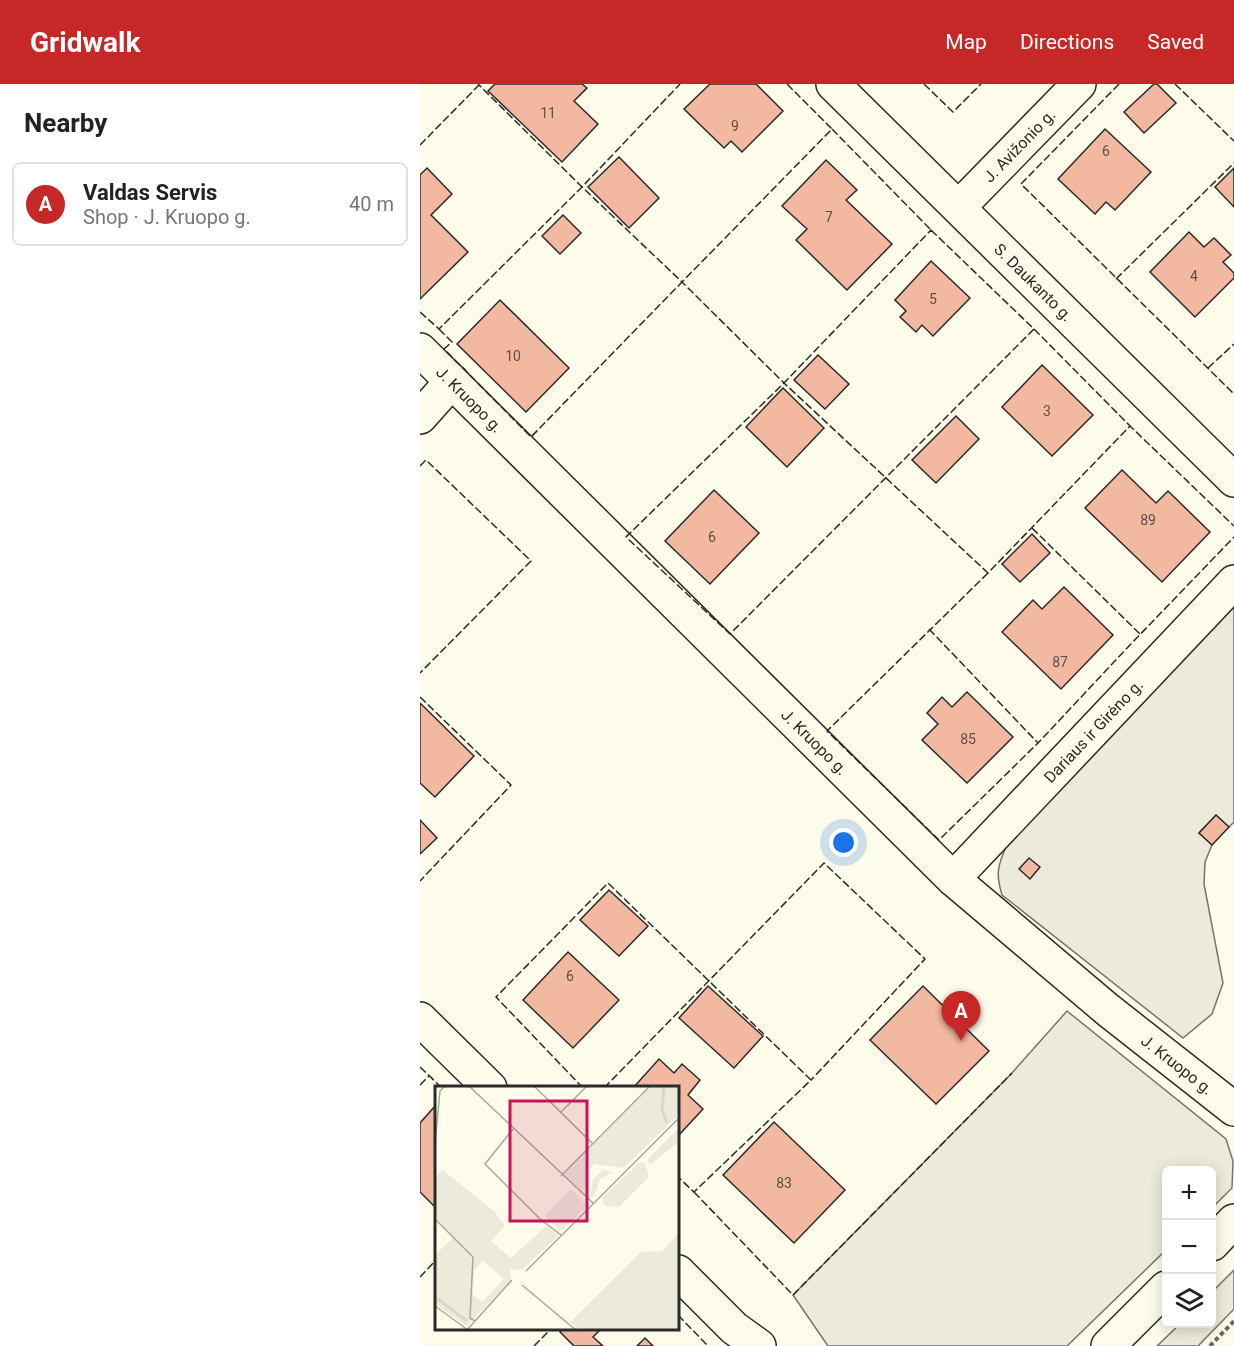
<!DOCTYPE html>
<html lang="en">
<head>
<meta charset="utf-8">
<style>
  :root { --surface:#fff; --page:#f6f6f6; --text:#222; --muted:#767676; --line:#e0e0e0; --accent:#c62828 }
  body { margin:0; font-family:Roboto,sans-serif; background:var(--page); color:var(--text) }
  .controls { position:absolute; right:18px; bottom:18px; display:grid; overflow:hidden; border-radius:9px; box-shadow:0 3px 15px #0003 }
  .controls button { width:54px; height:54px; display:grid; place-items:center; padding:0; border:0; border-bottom:2px solid var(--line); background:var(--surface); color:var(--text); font:30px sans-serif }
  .you { position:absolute; left:424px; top:759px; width:21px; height:21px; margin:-15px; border:4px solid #fff; border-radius:50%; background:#1a73e8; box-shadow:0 0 0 9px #1a73e833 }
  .badge { display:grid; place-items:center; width:39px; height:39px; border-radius:50%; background:var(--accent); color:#fff; font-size:20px; font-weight:700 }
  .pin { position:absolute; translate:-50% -50px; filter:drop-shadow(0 2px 3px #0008) }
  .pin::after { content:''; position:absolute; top:32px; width:21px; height:18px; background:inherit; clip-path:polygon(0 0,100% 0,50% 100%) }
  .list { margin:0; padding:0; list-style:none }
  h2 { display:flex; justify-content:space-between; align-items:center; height:78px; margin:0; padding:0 24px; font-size:26px }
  h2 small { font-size:20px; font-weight:400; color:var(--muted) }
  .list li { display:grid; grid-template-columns:39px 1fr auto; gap:18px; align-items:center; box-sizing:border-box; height:84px; margin:0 12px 12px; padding:0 12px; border:2px solid var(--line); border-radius:9px }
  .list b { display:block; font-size:22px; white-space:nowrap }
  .list p { margin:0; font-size:20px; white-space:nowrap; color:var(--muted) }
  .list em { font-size:20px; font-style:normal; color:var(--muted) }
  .icon { flex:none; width:33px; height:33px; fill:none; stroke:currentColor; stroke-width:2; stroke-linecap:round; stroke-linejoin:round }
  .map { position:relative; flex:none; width:814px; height:1262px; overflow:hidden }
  header { display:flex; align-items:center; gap:36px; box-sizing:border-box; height:84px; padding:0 30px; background:var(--accent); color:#fff }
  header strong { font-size:28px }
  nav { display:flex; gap:33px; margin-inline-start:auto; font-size:21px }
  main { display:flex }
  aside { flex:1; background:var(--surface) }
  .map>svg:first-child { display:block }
  .green { fill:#ecebdb; stroke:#74746e; stroke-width:1.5 }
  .building { fill:#f2b8a0; stroke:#2b2b2b; stroke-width:1.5 }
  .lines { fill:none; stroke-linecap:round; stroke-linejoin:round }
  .minor-casing { stroke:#2b2b2b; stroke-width:36 }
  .highway-casing { stroke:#2b2b2b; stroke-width:36 }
  .path { stroke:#6a6964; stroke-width:4; stroke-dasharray:4.5 3; stroke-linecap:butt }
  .minor { stroke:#fdfbea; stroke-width:33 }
  .highway { stroke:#fdfbea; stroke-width:33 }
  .fence { stroke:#2b2b2b; stroke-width:1.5; stroke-dasharray:8 3; stroke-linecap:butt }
  .labels { text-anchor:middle; stroke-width:4.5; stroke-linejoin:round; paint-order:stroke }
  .number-label { font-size:14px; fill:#5d4e48 }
  .street-label { font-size:16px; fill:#2b2b2b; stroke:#fdfbea }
  .inset-river { fill:none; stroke:#d8d7c9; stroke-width:3 }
  .inset-road { fill:none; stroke:#a9a89e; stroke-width:1.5 }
  .view { fill:#c2185b; fill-opacity:0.15; stroke:#c2185b; stroke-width:3 }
  .inset-edge { fill:none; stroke:#2b2b2b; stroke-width:3 }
</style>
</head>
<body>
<header>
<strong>Gridwalk</strong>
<nav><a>Map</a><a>Directions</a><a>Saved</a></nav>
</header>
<main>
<aside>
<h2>Nearby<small></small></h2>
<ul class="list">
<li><span class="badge">A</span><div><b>Valdas Servis</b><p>Shop · J. Kruopo g.</p></div><em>40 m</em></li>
</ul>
</aside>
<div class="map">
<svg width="814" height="1262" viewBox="0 0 814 1262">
  <rect width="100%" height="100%" fill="#fdfbea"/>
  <!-- green -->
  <g class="green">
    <path d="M814,520V738L809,743L796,731L779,749L792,761L785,778L784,800L803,899L792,930L763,954L582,811C576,791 577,783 586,763Z"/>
    <polygon points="647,927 806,1055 813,1077 812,1104 792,1124 792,1086 746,1086 746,1166 647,1262 408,1262 373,1211 592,989"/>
    <polygon points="814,1186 814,1225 778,1262 737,1262 760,1240 792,1240 792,1208"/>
  </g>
  <!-- building -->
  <g class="building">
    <polygon points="75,0 162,0 167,4 154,17 178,40 142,78 68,7"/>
    <polygon points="290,0 336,0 363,27 322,68 311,57 304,64 264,25"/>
    <polygon points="734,0 737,0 756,19 724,49 704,28"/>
    <polygon points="685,45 731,88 695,126 686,118 675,130 638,95"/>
    <polygon points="199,73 239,114 209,144 168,103"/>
    <polygon points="406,76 437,106 426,116 472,160 427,206 376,156 387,145 362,122"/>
    <polygon points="7,84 32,110 11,131 48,168 0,215 0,91"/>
    <polygon points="814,84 814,123 795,103"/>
    <polygon points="143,131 161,149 140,170 122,152"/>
    <polygon points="769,148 784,163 794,154 811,171 803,178 814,189 814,194 775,233 730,188"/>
    <polygon points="511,177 550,214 513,252 502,241 496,248 480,233 486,227 475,216"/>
    <polygon points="80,216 149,284 106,328 37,260"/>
    <polygon points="398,271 429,300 405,325 374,296"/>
    <polygon points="622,281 673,331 632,372 582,323"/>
    <polygon points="363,304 404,344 367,383 326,343"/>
    <polygon points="536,332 559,355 516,399 492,376"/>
    <polygon points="702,386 736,419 748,407 790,448 742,498 665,424"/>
    <polygon points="294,406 339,449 290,500 245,457"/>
    <polygon points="612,450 630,469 600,498 582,480"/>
    <polygon points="644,503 693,551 641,605 582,548 613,516 622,525"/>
    <polygon points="547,608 593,653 547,699 502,656 518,640 507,629 522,613 532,623"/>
    <polygon points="0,619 54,672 15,713 0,699"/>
    <polygon points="796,731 809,743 792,761 779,749"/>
    <polygon points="0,736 17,754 0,770"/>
    <polygon points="609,774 620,783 610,795 599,785"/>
    <polygon points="189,806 228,842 199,872 160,836"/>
    <polygon points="148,868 199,916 153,964 103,916"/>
    <polygon points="288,902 343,952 314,984 259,934"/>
    <polygon points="503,902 569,967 516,1020 450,956"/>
    <polygon points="239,975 254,989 262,980 280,996 268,1011 283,1025 258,1052 258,1004 213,1004"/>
    <polygon points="16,1021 16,1124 0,1108 0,1039"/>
    <polygon points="354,1038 425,1106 374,1159 303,1091"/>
    <polygon points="142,1246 180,1246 173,1253 183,1262 154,1262 140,1248"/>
    <polygon points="225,1254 233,1262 217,1262"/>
  </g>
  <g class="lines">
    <defs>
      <g id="minor">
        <path id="s1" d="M413,0L814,396"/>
        <path id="s2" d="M539,123L659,0"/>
        <path id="s3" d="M0,266L533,795L688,926L814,1025"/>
        <polyline points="0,333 32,297"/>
        <path id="s4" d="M533,795L814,498"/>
        <polyline points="0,935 70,1004"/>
        <polyline points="258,1188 314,1244 339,1262"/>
      </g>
      <g id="highway">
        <polyline points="792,1160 814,1137"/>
        <polyline points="688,1262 746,1204"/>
      </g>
    </defs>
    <!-- minor casing -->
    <use href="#minor" class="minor-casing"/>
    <!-- highway casing -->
    <use href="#highway" class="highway-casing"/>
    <!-- path -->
    <polyline class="path" points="790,1262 814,1237"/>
    <!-- minor -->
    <use href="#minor" class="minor"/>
    <!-- highway -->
    <use href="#highway" class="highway"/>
    <!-- fence -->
    <g class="fence">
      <polyline points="367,0 412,45 262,198 364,299 568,489 710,342 814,442"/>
      <polyline points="504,0 533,28 561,0"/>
      <polyline points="699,0 601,100 814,310"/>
      <polyline points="755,0 814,57"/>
      <polyline points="412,45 511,146"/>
      <polyline points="0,61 59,1"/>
      <polygon points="511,146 614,245 310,550 206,453 364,299"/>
      <polyline points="696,195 814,79"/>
      <polyline points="0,228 19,245 162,103 260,0"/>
      <polyline points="19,245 32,258 24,265 111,353 262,198 162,103 58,0"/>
      <polyline points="614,245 710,342"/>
      <polyline points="788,284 814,260"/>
      <polyline points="0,382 6,376 111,477 0,589"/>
      <polyline points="612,444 720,550"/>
      <polyline points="568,489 407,647 519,756 618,659 709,562 814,453"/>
      <polyline points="509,545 618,659"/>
      <polyline points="0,613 91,701 0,797"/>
      <polyline points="0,983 22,1004"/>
      <polyline points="0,1001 9,992"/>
      <polyline points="163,1004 76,913 188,799 391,996 274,1108 258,1093"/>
      <polyline points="184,1004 404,779 505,875 391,996"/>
      <polyline points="274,1108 373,1211 592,989"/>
      <polyline points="0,1193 16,1176"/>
      <polyline points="258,1231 288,1262"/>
      <polyline points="114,1262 130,1246"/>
    </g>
  </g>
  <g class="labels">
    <!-- number labels -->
    <g class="number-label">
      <text x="128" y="34">11</text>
      <text x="315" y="47">9</text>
      <text x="686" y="72">6</text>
      <text x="409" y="138">7</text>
      <text x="774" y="197">4</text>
      <text x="513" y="220">5</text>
      <text x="93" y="277">10</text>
      <text x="627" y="332">3</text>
      <text x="728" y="441">89</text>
      <text x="292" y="458">6</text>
      <text x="640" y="583">87</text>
      <text x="548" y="660">85</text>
      <text x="150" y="897">6</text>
      <text x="364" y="1104">83</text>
    </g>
    <!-- street labels -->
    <g class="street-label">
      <text dy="6" stroke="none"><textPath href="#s2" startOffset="86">J. Avižonio g.</textPath></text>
      <text dy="6" stroke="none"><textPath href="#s1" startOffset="282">S. Daukanto g.</textPath></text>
      <text dy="6" stroke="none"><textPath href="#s3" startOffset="70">J. Kruopo g.</textPath></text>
      <text dy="6" stroke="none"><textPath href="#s4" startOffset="204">Dariaus ir Girėno g.</textPath></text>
      <text dy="6" stroke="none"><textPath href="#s3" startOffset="556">J. Kruopo g.</textPath></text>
      <text dy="6" stroke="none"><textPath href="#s3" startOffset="1042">J. Kruopo g.</textPath></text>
    </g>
  </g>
  <!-- overview -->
  <g transform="translate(15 1002)">
    <rect width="244" height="244" fill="#fdfbea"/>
    <path d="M216,0H244V29L188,82L160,78L151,85V100L148,106L130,89L132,86ZM244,42L242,57L215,79L212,74ZM205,76L210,77L214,91L184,121L170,120L167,112ZM8,84L60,126L70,140L56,155L76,172L111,140L124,149L87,184L75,183L76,195L31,240L0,218V169L19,151L0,131V92ZM48,175L69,193L47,216L38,209L39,184ZM168,84L178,86L165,93L159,111H155L158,93ZM136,103L152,120L126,145L110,130ZM244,147V244H145L135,236L206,166L227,165Z" fill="#ecebdb" fill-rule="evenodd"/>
    <path class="inset-river" d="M229,0L227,24L232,37M0,211L32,235"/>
    <path class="inset-road" d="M34,0L158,117M99,0L157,57M126,26L152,0M78,43L50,78L105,133L126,149M0,58L5,5L10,0M126,90L215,0M0,133L38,171L35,232L40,235M91,185L245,31M87,199L142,245M0,220L33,244M31,245L77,194"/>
    <path class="view" d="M75,15H152V135H75Z"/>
    <rect width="244" height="244" class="inset-edge"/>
  </g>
</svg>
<div class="controls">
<button>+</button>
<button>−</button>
<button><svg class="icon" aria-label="layers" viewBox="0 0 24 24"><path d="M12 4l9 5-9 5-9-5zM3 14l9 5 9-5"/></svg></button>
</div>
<div class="you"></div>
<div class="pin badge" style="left:541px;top:957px">A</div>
</div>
</main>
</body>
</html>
